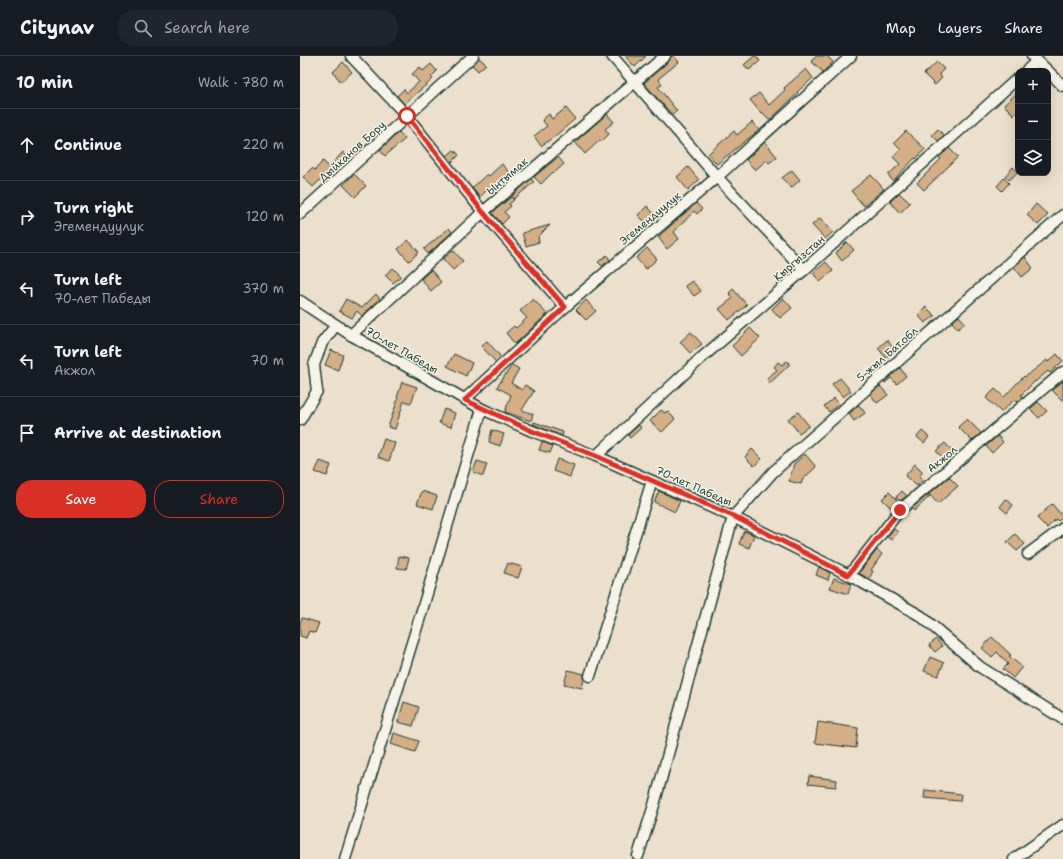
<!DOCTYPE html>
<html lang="en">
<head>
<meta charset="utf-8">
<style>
  :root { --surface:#171b24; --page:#20242c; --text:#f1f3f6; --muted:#9ea1a6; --line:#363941; --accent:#d93025 }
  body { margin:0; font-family:"Shantell Sans",sans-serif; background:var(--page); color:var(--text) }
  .controls { position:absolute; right:12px; top:12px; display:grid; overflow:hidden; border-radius:8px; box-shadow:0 4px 16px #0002 }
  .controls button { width:36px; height:36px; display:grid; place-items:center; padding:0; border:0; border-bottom:1px solid var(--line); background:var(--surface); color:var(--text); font:20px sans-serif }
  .stop { position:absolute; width:12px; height:12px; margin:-9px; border:3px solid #d93025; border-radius:50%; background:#fff }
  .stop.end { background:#d93025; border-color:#fff; box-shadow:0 1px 4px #0008 }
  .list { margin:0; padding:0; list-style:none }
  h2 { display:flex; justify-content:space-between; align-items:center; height:52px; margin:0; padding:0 16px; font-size:17px }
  h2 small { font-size:13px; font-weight:400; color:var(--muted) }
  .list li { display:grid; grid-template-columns:26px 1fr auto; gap:12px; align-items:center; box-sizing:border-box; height:72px; padding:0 16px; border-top:1px solid var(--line) }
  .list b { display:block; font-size:15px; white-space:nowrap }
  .list p { margin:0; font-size:13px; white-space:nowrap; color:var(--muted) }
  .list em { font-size:13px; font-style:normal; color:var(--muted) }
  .actions { display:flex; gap:8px; padding:12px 16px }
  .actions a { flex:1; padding:9px 0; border:1px solid var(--accent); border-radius:16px; text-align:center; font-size:14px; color:var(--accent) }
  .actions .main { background:var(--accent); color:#fff }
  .icon { flex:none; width:22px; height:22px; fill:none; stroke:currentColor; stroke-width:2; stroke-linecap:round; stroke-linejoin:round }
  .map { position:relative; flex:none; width:763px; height:803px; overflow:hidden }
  header { display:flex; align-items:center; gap:24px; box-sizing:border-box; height:56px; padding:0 20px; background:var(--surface); border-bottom:1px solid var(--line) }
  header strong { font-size:19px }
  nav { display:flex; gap:22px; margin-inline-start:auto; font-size:14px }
  .search { width:280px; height:36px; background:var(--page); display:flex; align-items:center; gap:10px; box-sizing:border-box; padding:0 14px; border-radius:16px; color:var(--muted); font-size:15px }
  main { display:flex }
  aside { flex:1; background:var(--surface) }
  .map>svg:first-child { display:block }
  .building { fill:#d4af86; stroke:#1f3d34 }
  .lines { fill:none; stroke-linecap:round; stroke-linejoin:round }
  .minor-casing { stroke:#1f3d34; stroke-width:13 }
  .minor { stroke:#f7f3e8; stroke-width:10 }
  .route { stroke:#d93025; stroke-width:5 }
  .labels { text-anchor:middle; stroke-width:3; stroke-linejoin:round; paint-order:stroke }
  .street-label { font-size:11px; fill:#1f3d34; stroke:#f7f3e8 }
</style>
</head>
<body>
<header>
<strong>Citynav</strong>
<div class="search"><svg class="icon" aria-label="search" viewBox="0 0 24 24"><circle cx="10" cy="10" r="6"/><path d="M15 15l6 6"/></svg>Search here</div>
<nav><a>Map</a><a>Layers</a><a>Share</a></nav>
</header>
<main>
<aside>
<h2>10 min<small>Walk · 780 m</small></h2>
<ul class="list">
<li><svg class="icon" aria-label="ahead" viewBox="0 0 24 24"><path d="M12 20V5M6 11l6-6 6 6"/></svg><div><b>Continue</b></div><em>220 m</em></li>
<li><svg class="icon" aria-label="right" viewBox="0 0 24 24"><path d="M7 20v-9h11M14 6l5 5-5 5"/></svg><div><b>Turn right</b><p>Эгемендуулук</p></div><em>120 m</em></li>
<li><svg class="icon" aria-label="left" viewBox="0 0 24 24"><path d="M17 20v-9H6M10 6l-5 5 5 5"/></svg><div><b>Turn left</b><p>70-лет Пабеды</p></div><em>370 m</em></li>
<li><svg class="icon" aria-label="left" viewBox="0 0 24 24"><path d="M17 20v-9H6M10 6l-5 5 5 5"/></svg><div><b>Turn left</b><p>Акжол</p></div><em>70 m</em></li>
<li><svg class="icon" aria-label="arrive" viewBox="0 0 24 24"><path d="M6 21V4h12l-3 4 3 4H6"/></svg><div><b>Arrive at destination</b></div></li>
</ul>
<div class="actions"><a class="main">Save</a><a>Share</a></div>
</aside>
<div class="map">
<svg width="763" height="803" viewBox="0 0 763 803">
  <rect width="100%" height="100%" fill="#ecdfcb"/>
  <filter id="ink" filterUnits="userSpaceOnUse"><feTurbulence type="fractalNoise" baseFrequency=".025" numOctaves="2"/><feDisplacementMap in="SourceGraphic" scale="8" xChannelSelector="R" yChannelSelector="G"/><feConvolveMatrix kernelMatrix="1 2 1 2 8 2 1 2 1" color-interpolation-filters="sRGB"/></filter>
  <g filter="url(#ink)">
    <!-- building -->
    <g class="building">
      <polygon points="325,0 346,0 335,11"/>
      <polygon points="371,0 374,0 379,6 358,23 362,28 358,31 377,55 372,59 344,27 369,5"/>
      <polygon points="454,0 456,0 460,5 449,14 444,9"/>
      <polygon points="517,0 527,0 533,6 523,16 511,5"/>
      <polygon points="179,2 186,8 178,15 172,9"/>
      <polygon points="43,6 52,16 41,26 33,16"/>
      <polygon points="637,6 644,13 639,18 642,22 635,29 624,18"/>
      <polygon points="131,8 137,15 131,21 133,23 104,48 97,40 104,33 107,37 119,26 112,18 120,11 123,15"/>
      <polygon points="506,13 513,22 497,36 498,37 470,64 462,56 461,57 450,44 459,37 469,49 485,34 484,32"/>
      <polygon points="718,36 718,55 714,59 704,49"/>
      <polygon points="266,52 275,63 255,80 241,90 234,80 247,70 242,64 249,58 252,63"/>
      <polygon points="307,58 314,66 305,73 309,78 301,86 300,84 285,98 275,86"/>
      <polygon points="452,66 459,74 417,108 408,98 434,75 437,79"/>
      <polygon points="638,73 644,79 638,85 632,79"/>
      <polygon points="606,75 625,93 616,103 615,102 593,125 588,119 600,108 593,101 601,94 594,87"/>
      <polygon points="99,76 105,83 85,100 80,94"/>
      <polygon points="465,86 477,101 469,107 467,104 455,114 446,104"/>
      <polygon points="649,92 658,101 624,134 617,127 641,103 639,101"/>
      <polygon points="154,94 159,99 152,106 147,100"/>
      <polygon points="43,96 48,102 29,121 26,118 13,131 3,121 12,112 15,114 23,105 29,111"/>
      <polygon points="258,101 264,108 254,117 253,116 241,128 234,121"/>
      <polygon points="202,108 211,119 191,137 187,134 180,141 172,132 187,118 189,120"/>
      <polygon points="388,111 399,124 388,134 377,121"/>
      <polygon points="713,111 718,116 709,124 705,120"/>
      <polygon points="492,114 500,124 491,132 482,122"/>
      <polygon points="54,118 66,130 55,141 43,129"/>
      <polygon points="571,119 584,133 564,150 551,135"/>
      <polygon points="704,122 709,127 702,135 697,130"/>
      <polygon points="231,123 234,126 214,143 212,140"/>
      <polygon points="599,137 610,147 600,157 590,146"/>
      <polygon points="211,141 214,144 209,148 211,150 204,156 209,161 202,168 192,157"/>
      <polygon points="396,147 402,153 397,158 394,155 374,176 379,183 367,193 358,181"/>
      <polygon points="736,148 748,159 738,169 727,159"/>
      <polygon points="347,150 357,161 348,169 338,159"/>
      <polygon points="520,162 533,176 525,183 512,169"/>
      <polygon points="250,169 238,181 239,186 226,190 222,177"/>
      <polygon points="149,172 152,176 128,198 124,193"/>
      <polygon points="108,184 119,196 109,205 98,193"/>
      <polygon points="547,186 554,194 542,205 536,197"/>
      <polygon points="347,192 357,203 346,213 336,202"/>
      <polygon points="153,194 163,205 153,214 143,203"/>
      <polygon points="307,199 310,204 302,210 298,206"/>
      <polygon points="725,201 733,212 722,221 714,211"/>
      <polygon points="526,206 533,215 520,226 513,217"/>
      <polygon points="93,212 101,220 93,227 85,219"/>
      <polygon points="131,214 141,226 131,235 121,223"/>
      <polygon points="392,225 401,235 394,240 385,230"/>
      <polygon points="433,233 447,249 429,264 419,253 433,242 429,237"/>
      <polygon points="76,238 80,243 62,260 57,255 52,262 39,255 46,243 62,252"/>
      <polygon points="483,242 492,252 480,262 472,253"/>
      <polygon points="233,243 247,258 215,288 206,277 214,270 216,272 227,262 220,255"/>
      <polygon points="286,244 296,255 286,264 276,254"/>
      <polygon points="626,251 635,260 625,267 618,259"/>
      <polygon points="659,260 665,267 658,273 652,266"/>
      <polygon points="450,272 460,282 441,300 432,290"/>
      <polygon points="391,276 402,288 390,297 380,286"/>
      <polygon points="587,284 595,294 586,302 578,292"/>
      <polygon points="187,285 200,300 195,305 181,290"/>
      <polygon points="31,294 43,299 38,314 25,309"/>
      <polygon points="154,298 172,307 166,320 147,310"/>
      <polygon points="757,298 763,305 750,317 748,315 735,326 735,325 721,339 723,341 719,345 717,346 715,343 701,356 686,342 695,333 704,341 724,320 725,321 747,304 748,306"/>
      <polygon points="487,305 490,308 470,327 467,322 477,314 474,311 478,306 482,309"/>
      <polygon points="212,309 219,313 211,327 222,334 225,329 234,335 222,354 233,358 231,365 205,356 211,339 197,331"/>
      <polygon points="600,312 606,320 597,328 591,322 585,327 584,326"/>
      <polygon points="540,322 551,335 543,341 532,328"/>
      <polygon points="763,325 763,345 752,334"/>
      <polygon points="102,326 117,331 111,347 104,345 95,373 88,371 98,343 97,342"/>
      <polygon points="580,330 588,339 577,347 570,338"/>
      <polygon points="534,342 539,348 529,356 524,350"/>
      <polygon points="738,346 747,355 739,362 730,353"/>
      <polygon points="559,349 565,357 554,365 549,358"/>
      <polygon points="144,353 155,357 151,371 139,367"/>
      <polygon points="361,354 365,357 367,355 375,363 362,376 350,365"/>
      <polygon points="498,356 509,370 499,377 488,363"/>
      <polygon points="667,363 681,377 672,385 658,371"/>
      <polygon points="234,366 263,376 262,380 233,368"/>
      <polygon points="339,369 341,372 330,382 328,379"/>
      <polygon points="192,374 204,378 200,390 189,386"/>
      <polygon points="622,375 629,381 624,387 617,381"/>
      <polygon points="698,380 703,386 692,397 686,390"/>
      <polygon points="84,383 95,387 89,405 78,401"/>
      <polygon points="242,386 253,390 250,397 239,394"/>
      <polygon points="645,387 654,397 646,405 636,395"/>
      <polygon points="452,393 462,403 454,410 445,401"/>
      <polygon points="505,398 516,411 503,423 501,428 489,425 494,408"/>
      <polygon points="257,403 274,409 270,421 253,415"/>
      <polygon points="20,405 31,409 27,420 15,416"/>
      <polygon points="177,405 187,408 183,420 173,416"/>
      <polygon points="615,408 623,416 619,420 623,424 617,430 605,420"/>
      <polygon points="649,421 658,430 638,448 629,438"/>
      <polygon points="122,435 137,440 133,453 117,448"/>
      <polygon points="359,435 380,445 375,456 354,446"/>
      <polygon points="602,435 607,440 600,445 596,441"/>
      <polygon points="589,436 598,445 591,452 582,443"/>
      <polygon points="628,439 630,440 614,455 612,452"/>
      <polygon points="706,443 713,449 707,457 700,451"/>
      <polygon points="752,448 763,461 758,465 756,463 747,472 737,462"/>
      <polygon points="594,473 598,476 592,484 587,481"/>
      <polygon points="444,475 454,479 449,492 439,488"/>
      <polygon points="715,478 725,488 717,495 707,486"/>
      <polygon points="577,494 582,498 571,514 573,515 569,523 559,517"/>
      <polygon points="99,500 109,502 106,513 97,512"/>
      <polygon points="208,507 222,511 218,522 204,517"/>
      <polygon points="519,511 530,517 528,524 516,519"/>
      <polygon points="534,522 551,528 548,538 530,532"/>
      <polygon points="2,562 19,567 15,577 9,575 6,582 0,580 0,567"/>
      <polygon points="692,581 711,599 709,600 722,611 713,622 703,613 708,608 697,596 692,601 682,592"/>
      <polygon points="636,583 642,590 635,596 629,589"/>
      <polygon points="630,601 644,607 638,620 624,615"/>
      <polygon points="268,614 284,618 284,623 282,632 264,628"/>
      <polygon points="104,646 119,651 113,670 98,666"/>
      <polygon points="518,666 558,672 556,692 515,687"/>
      <polygon points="94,677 119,685 115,696 91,688"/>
      <polygon points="509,720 537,724 536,731 508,728"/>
      <polygon points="625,734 661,738 660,745 624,742"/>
    </g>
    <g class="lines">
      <defs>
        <g id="minor">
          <polyline points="51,0 107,60 183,156 265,251"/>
          <polyline points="312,0 417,121 504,214"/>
          <polyline points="732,0 748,15"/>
          <polyline points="726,15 737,5"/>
          <polyline points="748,15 763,30"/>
          <polyline points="0,158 173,0"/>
          <polyline points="0,245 51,279 182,353 232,375 296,400 433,461 549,519 621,560 680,611 763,663"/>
          <polyline points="51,279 183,156 365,0"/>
          <polyline points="165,343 265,251 417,121 551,0"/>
          <polyline points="0,364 17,335 14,309 22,287 36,269"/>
          <polyline points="296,400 399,304 504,214 718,22"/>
          <polyline points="728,498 763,472"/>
          <polyline points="549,519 600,454 763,316"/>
          <polyline points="290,620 352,425"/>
          <polyline points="338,800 354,749 433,461 473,416 763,159"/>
          <polyline points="45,803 120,561 182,353"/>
          <polyline points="714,803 763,769"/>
        </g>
      </defs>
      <!-- minor casing -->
      <use href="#minor" class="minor-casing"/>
      <!-- minor -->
      <use href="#minor" class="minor"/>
    </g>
  </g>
  <g class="lines" filter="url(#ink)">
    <!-- route -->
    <polyline class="route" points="107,60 183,156 265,251 165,344 232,375 296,400 433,460 548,519 600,454"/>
  </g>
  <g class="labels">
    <!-- street labels -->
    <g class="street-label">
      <text transform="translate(52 95) rotate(-42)" y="4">Дыйканов Бору</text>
      <text transform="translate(207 120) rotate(-41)" y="4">Ынтымак</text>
      <text transform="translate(350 162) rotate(-40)" y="4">Эгемендуулук</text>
      <text transform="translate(499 202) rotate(-41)" y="4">Кыргызстан</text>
      <text transform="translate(102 294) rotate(30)" y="4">70-лет Пабеды</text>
      <text transform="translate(587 298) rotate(-41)" y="4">5-жыл Бат.обл</text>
      <text transform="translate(642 403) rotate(-40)" y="4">Акжол</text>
      <text transform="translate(394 430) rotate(24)" y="4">70-лет Пабеды</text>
    </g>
  </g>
</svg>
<div class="controls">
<button>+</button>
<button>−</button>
<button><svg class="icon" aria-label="layers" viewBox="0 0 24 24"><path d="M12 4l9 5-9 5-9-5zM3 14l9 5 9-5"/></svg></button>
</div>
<div class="stop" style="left:107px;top:60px"></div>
<div class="stop end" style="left:600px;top:454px"></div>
</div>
</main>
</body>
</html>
